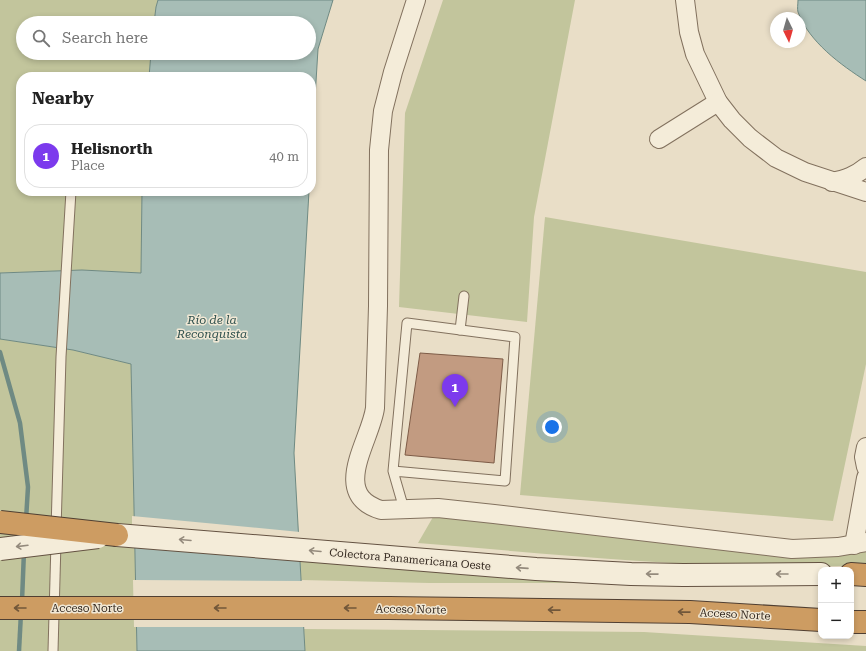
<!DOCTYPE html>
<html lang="en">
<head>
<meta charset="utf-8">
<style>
  :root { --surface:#fff; --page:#f2f2f2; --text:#222; --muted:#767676; --line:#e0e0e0; --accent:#7c3aed }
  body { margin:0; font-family:"Roboto Serif",serif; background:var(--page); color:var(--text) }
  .controls { position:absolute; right:12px; bottom:12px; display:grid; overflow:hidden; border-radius:8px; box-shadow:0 2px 6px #0003 }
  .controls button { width:36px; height:36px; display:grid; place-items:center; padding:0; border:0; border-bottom:1px solid var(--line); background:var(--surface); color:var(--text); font:20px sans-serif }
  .compass { position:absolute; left:770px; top:12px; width:36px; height:36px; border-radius:50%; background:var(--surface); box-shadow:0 2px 6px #0003; rotate:175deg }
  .you { position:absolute; left:552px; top:427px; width:14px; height:14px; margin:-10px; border:3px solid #fff; border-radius:50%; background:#1a73e8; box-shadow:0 0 0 6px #1a73e833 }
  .badge { display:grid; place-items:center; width:26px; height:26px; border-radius:50%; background:var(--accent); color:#fff; font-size:13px; font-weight:700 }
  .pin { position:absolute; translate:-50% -33px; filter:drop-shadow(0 1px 2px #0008) }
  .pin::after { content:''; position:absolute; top:21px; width:14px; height:12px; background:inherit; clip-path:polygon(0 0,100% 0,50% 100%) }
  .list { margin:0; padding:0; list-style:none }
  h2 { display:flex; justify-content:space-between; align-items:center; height:52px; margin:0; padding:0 16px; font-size:17px }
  h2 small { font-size:13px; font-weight:400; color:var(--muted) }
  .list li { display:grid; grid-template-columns:26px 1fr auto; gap:12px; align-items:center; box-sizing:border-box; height:64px; margin:0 8px 8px; padding:0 8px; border:1px solid var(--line); border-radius:16px }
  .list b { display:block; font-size:15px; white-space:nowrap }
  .list p { margin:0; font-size:13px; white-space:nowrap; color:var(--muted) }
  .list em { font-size:13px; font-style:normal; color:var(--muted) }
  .icon { flex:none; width:22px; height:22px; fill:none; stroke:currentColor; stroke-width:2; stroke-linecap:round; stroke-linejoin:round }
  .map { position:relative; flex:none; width:866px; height:651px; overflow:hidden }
  .search { position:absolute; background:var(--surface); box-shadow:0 2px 6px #0003; left:16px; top:16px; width:300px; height:44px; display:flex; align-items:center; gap:10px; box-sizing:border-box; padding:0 14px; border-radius:22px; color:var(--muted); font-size:15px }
  .panel { position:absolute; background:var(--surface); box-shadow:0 2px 6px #0003; left:16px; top:72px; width:300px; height:124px; border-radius:16px }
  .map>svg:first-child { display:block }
  .green { fill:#c2c59c }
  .water { fill:#a7bdb6; stroke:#6f8a83 }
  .pier { fill:#e9dec7 }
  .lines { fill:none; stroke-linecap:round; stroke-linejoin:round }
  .stream { stroke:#6f8a83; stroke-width:4.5 }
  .building { fill:#c29b81; stroke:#7e5c47 }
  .lane-casing { stroke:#82715e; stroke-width:11 }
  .street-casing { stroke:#82715e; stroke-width:20 }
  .secondary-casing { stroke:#645242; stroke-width:24 }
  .highway-casing { stroke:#503f32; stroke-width:24 }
  .lane { stroke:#f4ecd9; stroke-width:9 }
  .street { stroke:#f4ecd9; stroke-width:18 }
  .secondary { stroke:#f4ecd9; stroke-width:22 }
  .highway { stroke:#cd9c62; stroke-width:22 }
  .secondary-bridge-casing { stroke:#645242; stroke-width:24; stroke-linecap:butt }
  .highway-bridge-casing { stroke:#503f32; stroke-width:24; stroke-linecap:butt }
  .secondary-bridge { stroke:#f4ecd9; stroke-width:22 }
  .highway-bridge { stroke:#cd9c62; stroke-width:22 }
  .oneway { stroke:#948a7c }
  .oneway2 { stroke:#71573a }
  .labels { text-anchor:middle; stroke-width:3; stroke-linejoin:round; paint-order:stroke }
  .street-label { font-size:11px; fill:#342920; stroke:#f1e8d5 }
  .water-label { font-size:12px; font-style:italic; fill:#31524f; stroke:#f1e8d5 }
</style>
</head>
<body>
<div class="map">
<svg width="866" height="651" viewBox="0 0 866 651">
  <rect width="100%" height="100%" fill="#e9dec7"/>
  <!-- green -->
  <g class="green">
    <polygon points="0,0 158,0 156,7 154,23 23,23 23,53 151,53 149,77 21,77 21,191 142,191 141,273 82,270 0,273"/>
    <polygon points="443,0 575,0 534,217 527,322 399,307 405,113"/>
    <polygon points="545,217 866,272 866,364 833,521 520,495"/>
    <polygon points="0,339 73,350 131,364 137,651 0,651"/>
    <path d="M433,517L469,518L866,547V565C717,572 566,555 418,543Z"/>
    <polygon points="299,550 604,583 429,583 301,580"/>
    <polygon points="304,629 644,632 866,646 866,651 305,651"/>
  </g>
  <!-- water -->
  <g class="water">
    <polygon points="158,0 333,0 318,49 311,163 311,77 149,77 151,53 309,53 309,23 154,23 156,7"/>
    <path d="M798,0H866V81C841,65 809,42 798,12C797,9 798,4 798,0Z"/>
    <polygon points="142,191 309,191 294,453 305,651 137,651 131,364 73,350 0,339 0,273 82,270 141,273"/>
  </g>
  <!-- pier -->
  <g class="pier">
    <polygon points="132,516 300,532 301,550 132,538"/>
    <polygon points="133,580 303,581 306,627 134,627"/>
  </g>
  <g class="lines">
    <!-- stream -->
    <g class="stream">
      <polyline points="0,352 20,423 28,487 26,520"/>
      <polyline points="22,601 24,551"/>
      <polyline points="19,651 21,613"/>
    </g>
  </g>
  <!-- building -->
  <polygon class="building" points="420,353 503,359 494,463 405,455"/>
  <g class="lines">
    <defs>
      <g id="lane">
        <polyline points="460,330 464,296"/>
        <polyline points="393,471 505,481 515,337 407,323 393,471 404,509"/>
        <polyline points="56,530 61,357 71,191"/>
        <polyline points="53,651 56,542"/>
      </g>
      <g id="street">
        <path d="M416,0L393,72L383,111L379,150L378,306L375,408C371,440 329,494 381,510L438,508L494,514L792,549L838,547L866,542"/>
        <polyline points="685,0 689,32 695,54 718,102 732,120 750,138 776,158 805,172 866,192"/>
        <polyline points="659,139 718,102"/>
        <path d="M832,182C846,179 855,176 866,167"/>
        <polyline points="866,447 864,457 866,467"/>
        <polyline points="854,545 866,478"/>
      </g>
      <polyline id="secondary" points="117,535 536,569 631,574 683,575 821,574"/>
      <g id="highway">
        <polyline points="851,574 866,575"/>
        <polyline points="389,608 690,612 821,620"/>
        <polyline points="851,622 866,622"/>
      </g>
    </defs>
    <!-- lane casing -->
    <use href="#lane" class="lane-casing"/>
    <!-- street casing -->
    <use href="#street" class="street-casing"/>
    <!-- secondary casing -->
    <use href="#secondary" class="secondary-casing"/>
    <!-- highway casing -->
    <use href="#highway" class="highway-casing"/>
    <!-- lane -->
    <use href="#lane" class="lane"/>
    <!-- street -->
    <use href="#street" class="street"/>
    <!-- secondary -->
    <use href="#secondary" class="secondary"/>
    <!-- highway -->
    <use href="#highway" class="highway"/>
    <defs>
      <polyline id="secondary-bridge" points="0,549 98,537"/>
      <g id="highway-bridge">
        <polyline points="0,522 117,535"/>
        <polyline points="0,608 389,608"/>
      </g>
    </defs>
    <!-- secondary-bridge casing -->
    <use href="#secondary-bridge" class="secondary-bridge-casing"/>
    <!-- highway-bridge casing -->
    <use href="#highway-bridge" class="highway-bridge-casing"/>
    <!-- secondary-bridge -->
    <use href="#secondary-bridge" class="secondary-bridge"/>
    <!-- highway-bridge -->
    <use href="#highway-bridge" class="highway-bridge"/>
  </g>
  <!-- one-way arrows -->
  <defs><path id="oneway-shaft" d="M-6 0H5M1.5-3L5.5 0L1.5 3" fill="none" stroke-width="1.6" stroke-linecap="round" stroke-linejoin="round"/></defs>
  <g class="oneway">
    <use href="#oneway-shaft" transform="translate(185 540) rotate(-175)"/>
    <use href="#oneway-shaft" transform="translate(22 546) rotate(173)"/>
    <use href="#oneway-shaft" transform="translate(315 551) rotate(-175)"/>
    <use href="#oneway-shaft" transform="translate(522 568) rotate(-176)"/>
    <use href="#oneway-shaft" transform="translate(652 574) rotate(-179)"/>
    <use href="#oneway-shaft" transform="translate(782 574) rotate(180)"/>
  </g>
  <g class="oneway2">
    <use href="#oneway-shaft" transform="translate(20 608) rotate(-180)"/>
    <use href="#oneway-shaft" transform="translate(220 608) rotate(-180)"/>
    <use href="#oneway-shaft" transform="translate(350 608) rotate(-180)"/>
    <use href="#oneway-shaft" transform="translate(554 610) rotate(-179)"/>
    <use href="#oneway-shaft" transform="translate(684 612) rotate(-179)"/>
  </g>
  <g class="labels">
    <!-- street labels -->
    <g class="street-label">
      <text transform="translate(410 559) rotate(5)" y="4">Colectora Panamericana Oeste</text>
      <text x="87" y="612">Acceso Norte</text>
      <text transform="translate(411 609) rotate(1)" y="4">Acceso Norte</text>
      <text transform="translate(735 614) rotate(3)" y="4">Acceso Norte</text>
    </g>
    <!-- water labels -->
    <g class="water-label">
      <text x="212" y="324">Río de la<tspan x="212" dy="14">Reconquista</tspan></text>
    </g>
  </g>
</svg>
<div class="controls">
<button>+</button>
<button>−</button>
</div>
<svg class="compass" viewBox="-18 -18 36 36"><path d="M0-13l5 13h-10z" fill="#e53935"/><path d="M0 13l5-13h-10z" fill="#767676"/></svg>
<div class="you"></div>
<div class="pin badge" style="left:455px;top:407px">1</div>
<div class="search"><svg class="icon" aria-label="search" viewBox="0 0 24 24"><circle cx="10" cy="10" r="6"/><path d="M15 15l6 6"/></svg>Search here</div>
<section class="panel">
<h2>Nearby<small></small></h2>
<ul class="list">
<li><span class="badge">1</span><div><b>Helisnorth</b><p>Place</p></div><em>40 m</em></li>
</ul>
</section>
</div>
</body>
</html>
